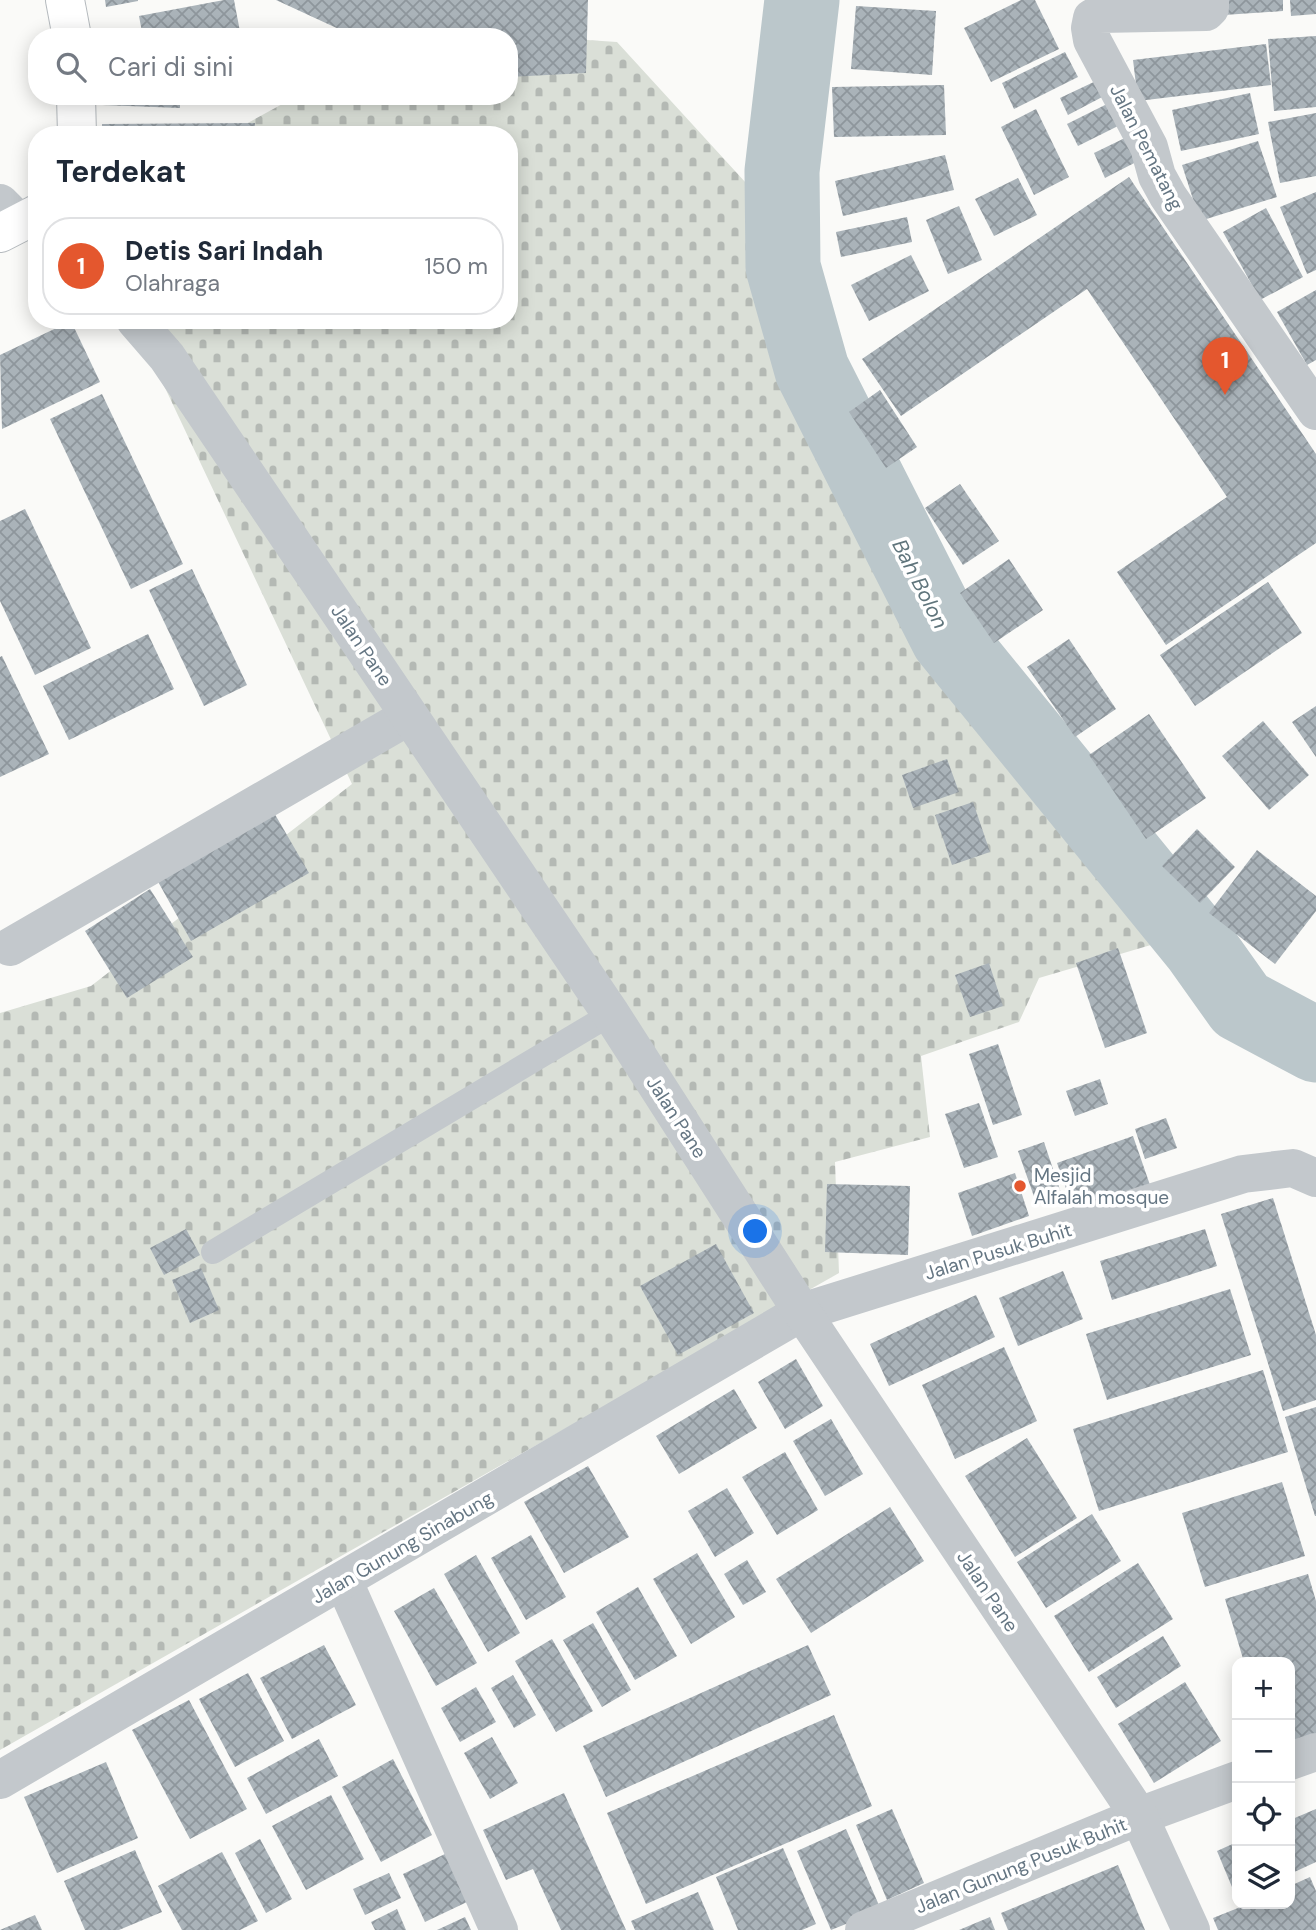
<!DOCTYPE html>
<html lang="id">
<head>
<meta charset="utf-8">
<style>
  :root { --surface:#fff; --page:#f2f2f3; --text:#1f2937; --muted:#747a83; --line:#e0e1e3; --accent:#e4572e }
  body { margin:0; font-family:"DM Sans",sans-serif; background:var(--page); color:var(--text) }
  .controls { position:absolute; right:21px; bottom:21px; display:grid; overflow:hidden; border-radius:14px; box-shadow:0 4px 18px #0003 }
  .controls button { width:63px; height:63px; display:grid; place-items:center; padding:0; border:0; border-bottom:2px solid var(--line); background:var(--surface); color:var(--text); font:35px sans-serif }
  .you { position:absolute; left:756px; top:1232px; width:24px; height:24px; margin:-18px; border:5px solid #fff; border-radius:50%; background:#1a73e8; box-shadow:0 0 0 10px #1a73e833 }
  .badge { display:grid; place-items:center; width:46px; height:46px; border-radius:50%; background:var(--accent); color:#fff; font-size:23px; font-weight:700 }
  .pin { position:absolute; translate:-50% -58px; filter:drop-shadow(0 2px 4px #0008) }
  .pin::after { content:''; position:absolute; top:37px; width:24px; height:21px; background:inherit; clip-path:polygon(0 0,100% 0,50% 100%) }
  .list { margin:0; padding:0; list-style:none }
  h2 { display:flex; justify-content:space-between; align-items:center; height:91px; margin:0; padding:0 28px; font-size:30px }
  h2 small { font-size:23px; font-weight:400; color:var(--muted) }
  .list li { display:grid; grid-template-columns:46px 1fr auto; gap:21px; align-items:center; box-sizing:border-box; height:98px; margin:0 14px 14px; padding:0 14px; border:2px solid var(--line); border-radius:28px }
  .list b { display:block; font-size:26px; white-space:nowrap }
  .list p { margin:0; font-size:23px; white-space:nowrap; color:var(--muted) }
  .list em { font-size:23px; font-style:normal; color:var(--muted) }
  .icon { flex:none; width:38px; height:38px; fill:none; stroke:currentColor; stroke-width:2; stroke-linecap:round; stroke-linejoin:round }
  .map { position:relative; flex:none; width:1316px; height:1930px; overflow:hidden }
  .search { position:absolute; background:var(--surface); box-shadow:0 4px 18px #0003; left:28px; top:28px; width:490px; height:77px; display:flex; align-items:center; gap:18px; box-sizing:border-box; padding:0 24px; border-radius:28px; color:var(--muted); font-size:26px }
  .panel { position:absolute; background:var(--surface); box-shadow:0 4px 18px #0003; left:28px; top:126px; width:490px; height:203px; border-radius:28px }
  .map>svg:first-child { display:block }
  .cemetery { fill:url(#cemetery-stones) }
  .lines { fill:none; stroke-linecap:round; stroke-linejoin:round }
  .river { stroke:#bbc7cb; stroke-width:75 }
  .building { fill:url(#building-cross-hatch) }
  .primary-casing { stroke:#b5babe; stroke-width:40 }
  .service { stroke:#c3c8cc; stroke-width:24 }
  .minor { stroke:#c3c8cc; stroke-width:38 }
  .tertiary { stroke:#c3c8cc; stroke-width:38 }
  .primary { stroke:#fff; stroke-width:38 }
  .poi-dot { fill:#e4572e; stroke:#fff; stroke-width:2.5 }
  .labels { text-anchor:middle; stroke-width:7; stroke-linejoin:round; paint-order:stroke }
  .street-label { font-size:19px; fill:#657683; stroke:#fff }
  .poi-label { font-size:19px; fill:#657683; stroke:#fff; text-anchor:start }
  .water-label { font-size:21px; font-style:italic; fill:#60757c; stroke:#fff }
</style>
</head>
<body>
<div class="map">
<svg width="1316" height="1930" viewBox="0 0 1316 1930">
  <defs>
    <pattern id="cemetery-stones" width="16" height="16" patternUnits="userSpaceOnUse" patternTransform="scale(1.75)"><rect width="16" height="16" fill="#dadfd7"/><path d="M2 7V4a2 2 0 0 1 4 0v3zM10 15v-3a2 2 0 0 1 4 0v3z" fill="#b4b9b4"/></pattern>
    <pattern id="building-cross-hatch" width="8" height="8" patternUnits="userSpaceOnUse" patternTransform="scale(1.75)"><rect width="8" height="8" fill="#aab3b9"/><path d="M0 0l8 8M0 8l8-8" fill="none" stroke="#8e969c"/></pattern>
  </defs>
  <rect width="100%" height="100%" fill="#fafaf8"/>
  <!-- cemetery -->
  <polygon class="cemetery" points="420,29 617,42 757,195 797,389 920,628 1161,942 1039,978 1019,1022 921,1056 930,1137 835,1162 839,1273 0,1750 0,1013 91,986 352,784 133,320 509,320 509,135 226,135 297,96 509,96 509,37"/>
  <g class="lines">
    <!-- river -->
    <polyline class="river" points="802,0 782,171 783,267 812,370 948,638 1199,946 1241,1005 1316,1045"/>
  </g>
  <!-- building -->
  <g class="building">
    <polygon points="105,0 138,0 138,1 106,7"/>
    <polygon points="224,0 234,0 241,37 143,37 139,16"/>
    <polygon points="276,0 588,0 586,73 509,77 509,37 356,37"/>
    <polygon points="1021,0 1035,0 1059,49 991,82 964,28"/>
    <polygon points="1223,0 1283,0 1283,11 1224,15"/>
    <polygon points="1290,0 1316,0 1316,14 1291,16"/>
    <polygon points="856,6 936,11 932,75 851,69"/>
    <polygon points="1316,36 1316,107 1274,111 1268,39"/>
    <polygon points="1266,44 1271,85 1138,101 1133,60"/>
    <polygon points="1065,52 1078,77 1014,109 1002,83"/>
    <polygon points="1098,80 1106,95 1068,115 1060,98"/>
    <polygon points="944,85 946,135 834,137 832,87"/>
    <polygon points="1250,93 1259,134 1181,151 1172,110"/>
    <polygon points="103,96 180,96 180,108 102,105"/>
    <polygon points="1111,102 1122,124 1078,146 1067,124"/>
    <polygon points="1036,109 1069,177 1034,195 1001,127"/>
    <polygon points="1316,113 1316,176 1280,183 1268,122"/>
    <polygon points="255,123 255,135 102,135 102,124"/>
    <polygon points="1131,135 1144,158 1105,178 1094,153"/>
    <polygon points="1258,141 1277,197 1200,221 1182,165"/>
    <polygon points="945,155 954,190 843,216 835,181"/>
    <polygon points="1129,177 1316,454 1316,543 1166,645 1117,572 1227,497 1087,289 901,416 862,359"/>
    <polygon points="1018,178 1037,215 994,236 975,199"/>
    <polygon points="1316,192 1316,270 1307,274 1280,207"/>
    <polygon points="959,206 982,260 948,274 926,220"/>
    <polygon points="1266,208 1303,277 1260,300 1223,232"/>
    <polygon points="907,217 912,242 841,257 836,232"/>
    <polygon points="911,255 929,291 869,321 851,285"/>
    <polygon points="1316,290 1316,360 1307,365 1277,312"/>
    <polygon points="71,321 100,382 2,429 0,355"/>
    <polygon points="880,390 917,447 886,468 849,412"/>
    <polygon points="102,394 183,564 131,589 50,419"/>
    <polygon points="960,484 999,541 963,565 925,508"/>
    <polygon points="25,509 91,648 35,675 0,601 0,521"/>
    <polygon points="1009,559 1043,610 994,643 960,593"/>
    <polygon points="192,569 247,685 204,706 149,590"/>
    <polygon points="1268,582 1302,633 1195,706 1160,655"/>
    <polygon points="148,634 174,689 69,740 43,686"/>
    <polygon points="1069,639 1116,709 1075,737 1027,667"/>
    <polygon points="2,656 49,754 0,777 0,657"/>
    <polygon points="1316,706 1316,757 1292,722"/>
    <polygon points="1149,714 1206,798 1146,839 1089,755"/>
    <polygon points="1263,721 1309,775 1269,810 1222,756"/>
    <polygon points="947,759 959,792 913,808 902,775"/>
    <polygon points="973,802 990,852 952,865 935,815"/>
    <polygon points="273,811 309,873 191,941 156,878"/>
    <polygon points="1197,829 1235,867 1200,903 1162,866"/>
    <polygon points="1257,850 1316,896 1316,911 1275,964 1209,913"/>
    <polygon points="150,889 193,957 127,998 85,931"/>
    <polygon points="1118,948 1147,1033 1105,1048 1076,963"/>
    <polygon points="989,963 1003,1006 970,1017 955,975"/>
    <polygon points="998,1044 1022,1115 993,1125 969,1054"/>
    <polygon points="1100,1079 1108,1104 1075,1116 1066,1091"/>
    <polygon points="979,1103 998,1157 964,1168 945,1114"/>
    <polygon points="1166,1118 1177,1148 1145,1159 1135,1129"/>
    <polygon points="1133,1136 1150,1185 1074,1211 1057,1163"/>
    <polygon points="1044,1142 1062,1196 1037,1205 1018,1151"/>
    <polygon points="1015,1173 1029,1216 972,1236 958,1193"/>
    <polygon points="827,1184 910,1186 908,1255 825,1252"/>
    <polygon points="1273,1198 1316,1335 1316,1400 1283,1411 1221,1214"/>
    <polygon points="186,1229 200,1255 164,1275 150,1248"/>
    <polygon points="1205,1229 1217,1266 1112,1300 1100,1261"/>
    <polygon points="716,1244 754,1313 678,1355 640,1286"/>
    <polygon points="201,1268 219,1310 190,1323 172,1280"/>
    <polygon points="1063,1271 1083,1319 1018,1346 999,1298"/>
    <polygon points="1230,1289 1251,1355 1107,1400 1086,1334"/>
    <polygon points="976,1295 995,1337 889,1386 870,1344"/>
    <polygon points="1004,1347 1037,1421 955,1459 922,1385"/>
    <polygon points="796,1359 823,1406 785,1429 758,1382"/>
    <polygon points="1263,1370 1288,1452 1099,1511 1073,1429"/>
    <polygon points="734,1389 757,1428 679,1474 656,1436"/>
    <polygon points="1316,1407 1316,1516 1315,1516 1285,1417"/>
    <polygon points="831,1419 863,1474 825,1496 793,1441"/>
    <polygon points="1027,1438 1077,1518 1015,1557 965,1476"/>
    <polygon points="785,1452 818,1510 777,1535 742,1477"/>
    <polygon points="588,1466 629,1537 564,1573 524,1502"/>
    <polygon points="1282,1482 1305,1556 1205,1587 1182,1513"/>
    <polygon points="727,1488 754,1533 715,1557 688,1511"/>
    <polygon points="890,1507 924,1561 811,1633 776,1579"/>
    <polygon points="1092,1514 1121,1561 1046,1608 1017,1562"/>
    <polygon points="531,1535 566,1597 526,1620 491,1558"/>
    <polygon points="697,1553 735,1617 691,1644 653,1579"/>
    <polygon points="476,1555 520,1633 488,1652 444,1574"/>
    <polygon points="747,1560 766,1592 743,1605 724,1574"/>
    <polygon points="1138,1563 1173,1619 1089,1672 1054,1616"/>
    <polygon points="1308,1574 1316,1601 1316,1734 1290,1742 1290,1662 1244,1662 1225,1599"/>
    <polygon points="638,1587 677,1656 635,1680 596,1612"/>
    <polygon points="434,1588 477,1663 436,1686 394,1611"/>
    <polygon points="593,1623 631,1690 602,1707 563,1640"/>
    <polygon points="1163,1636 1181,1666 1116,1708 1097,1677"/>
    <polygon points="552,1639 593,1711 556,1732 515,1661"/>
    <polygon points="324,1645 356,1705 292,1739 260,1678"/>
    <polygon points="808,1645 831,1695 606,1797 583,1746"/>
    <polygon points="248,1673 284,1741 235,1767 199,1699"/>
    <polygon points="513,1675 536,1715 514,1728 491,1688"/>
    <polygon points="1185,1682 1221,1741 1154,1783 1118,1724"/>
    <polygon points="476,1687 496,1722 460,1742 441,1708"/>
    <polygon points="189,1700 247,1809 190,1839 132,1730"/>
    <polygon points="834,1715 872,1806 646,1904 607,1813"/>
    <polygon points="492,1737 518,1783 490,1799 464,1753"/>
    <polygon points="319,1739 338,1776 266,1814 247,1778"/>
    <polygon points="393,1759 432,1835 381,1862 342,1787"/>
    <polygon points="106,1762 138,1838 57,1873 24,1797"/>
    <polygon points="564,1793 626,1930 561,1930 533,1869 506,1880 483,1830"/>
    <polygon points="331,1795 364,1859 306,1890 272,1826"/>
    <polygon points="892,1809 924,1883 887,1900 856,1825"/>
    <polygon points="1316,1809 1316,1862 1290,1874 1290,1820"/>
    <polygon points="846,1829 881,1910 831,1930 797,1851"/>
    <polygon points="260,1839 292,1899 266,1913 235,1853"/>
    <polygon points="1237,1842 1237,1899 1217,1851"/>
    <polygon points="783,1848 816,1924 802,1930 738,1930 716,1877"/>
    <polygon points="135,1850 162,1912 119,1930 85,1930 64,1881"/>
    <polygon points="222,1852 258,1921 240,1930 182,1930 158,1886"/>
    <polygon points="445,1854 467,1902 425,1922 403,1874"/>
    <polygon points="1118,1865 1145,1930 1008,1930 1001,1913"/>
    <polygon points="389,1873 401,1898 365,1915 353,1889"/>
    <polygon points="1310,1877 1316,1891 1316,1930 1218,1930 1213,1918 1248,1904 1290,1904 1290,1886"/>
    <polygon points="698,1892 714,1930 635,1930 631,1921"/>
    <polygon points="397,1909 406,1930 375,1930 371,1922"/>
    <polygon points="35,1915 42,1930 0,1930"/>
    <polygon points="465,1917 471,1930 437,1930"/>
    <polygon points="990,1917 995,1930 959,1930"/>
  </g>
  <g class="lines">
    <defs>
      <g id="primary">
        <polyline points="65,0 72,37"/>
        <polyline points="76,96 77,135"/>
        <polyline points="0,233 37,214"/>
      </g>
    </defs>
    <!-- primary casing -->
    <use href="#primary" class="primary-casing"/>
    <!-- service -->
    <polyline class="service" points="213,1252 611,1014"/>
    <!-- minor -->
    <g class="minor">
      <polyline points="1210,0 1210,8 1206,12 1099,14 1092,18 1090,28 1092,40 1149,147 1157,176 1168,196 1316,411"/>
      <polyline points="0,203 20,223"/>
      <polyline points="10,947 409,716"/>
      <polyline points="344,1582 499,1930"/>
      <polyline points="1290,1761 1316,1752"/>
      <polyline points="0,1780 802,1312 1243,1174 1293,1168 1316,1178"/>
      <polyline points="864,1930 1139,1816 1237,1780"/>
    </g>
    <!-- tertiary -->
    <polyline class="tertiary" points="135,320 167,357 611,1014 802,1312 1139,1816 1191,1930"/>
    <!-- primary -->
    <use href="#primary" class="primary"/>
  </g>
  <!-- markers -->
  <circle class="poi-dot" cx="1020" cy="1186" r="7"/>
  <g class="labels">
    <!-- street labels -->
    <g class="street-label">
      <text transform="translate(1147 147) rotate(63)" y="7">Jalan Pematang</text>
      <text transform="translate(362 645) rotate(56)" y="7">Jalan Pane</text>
      <text transform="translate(677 1117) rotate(57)" y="7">Jalan Pane</text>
      <text transform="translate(998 1251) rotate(-17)" y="7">Jalan Pusuk Buhit</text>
      <text transform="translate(402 1547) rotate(-30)" y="7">Jalan Gunung Sinabung</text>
      <text transform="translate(988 1591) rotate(56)" y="7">Jalan Pane</text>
      <text transform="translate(1021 1865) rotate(-22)" y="7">Jalan Gunung Pusuk Buhit</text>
    </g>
    <!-- poi labels -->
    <g class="poi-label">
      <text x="1034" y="1182">Mesjid<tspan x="1034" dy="22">Alfalah mosque</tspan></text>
    </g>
    <!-- water labels -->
    <g class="water-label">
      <text transform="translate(920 584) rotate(63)" y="7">Bah Bolon</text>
    </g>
  </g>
</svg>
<div class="controls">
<button>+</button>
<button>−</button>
<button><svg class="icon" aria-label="locate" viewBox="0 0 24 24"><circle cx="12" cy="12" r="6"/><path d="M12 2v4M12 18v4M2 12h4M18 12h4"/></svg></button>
<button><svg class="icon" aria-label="layers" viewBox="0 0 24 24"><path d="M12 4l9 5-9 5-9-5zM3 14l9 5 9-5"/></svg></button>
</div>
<div class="you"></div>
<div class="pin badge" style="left:1225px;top:395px">1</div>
<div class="search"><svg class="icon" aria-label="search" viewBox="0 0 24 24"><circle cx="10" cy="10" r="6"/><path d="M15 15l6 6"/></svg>Cari di sini</div>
<section class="panel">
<h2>Terdekat<small></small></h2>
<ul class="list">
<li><span class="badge">1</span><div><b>Detis Sari Indah</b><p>Olahraga</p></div><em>150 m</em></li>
</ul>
</section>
</div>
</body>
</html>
